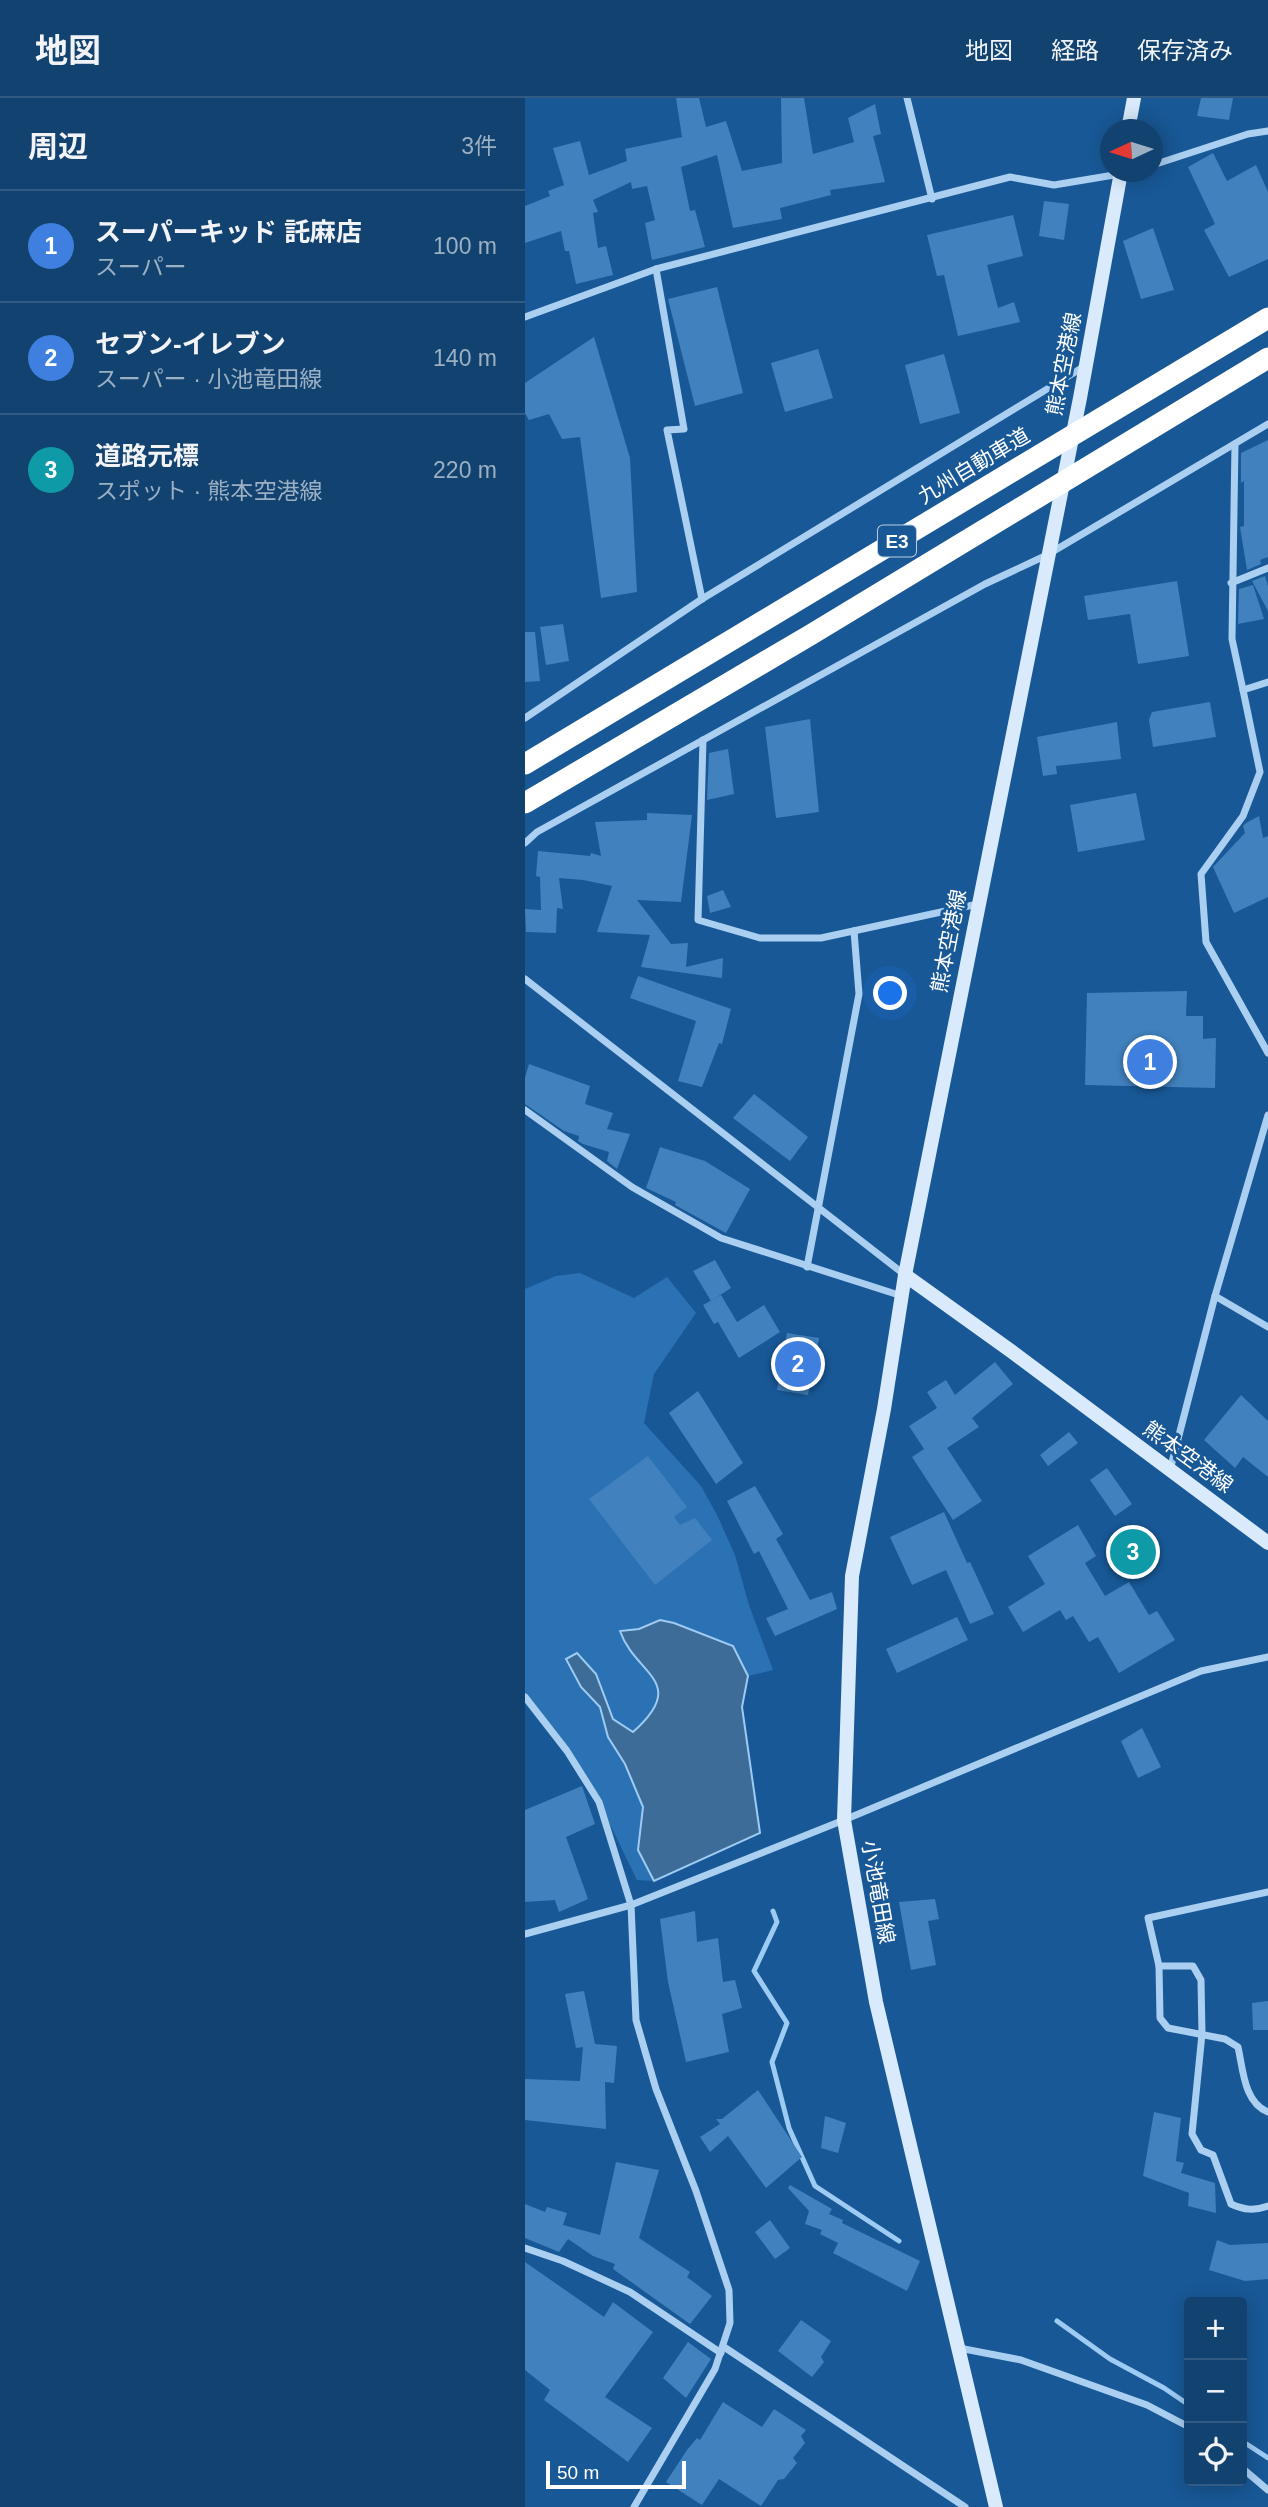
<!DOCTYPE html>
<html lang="ja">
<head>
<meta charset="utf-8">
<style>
  :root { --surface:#124270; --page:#1f4d78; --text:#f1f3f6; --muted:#9cb0c3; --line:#315b83; --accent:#8abfa5 }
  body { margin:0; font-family:Helvetica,"Noto Sans JP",sans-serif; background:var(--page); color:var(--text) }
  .controls { position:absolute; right:21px; bottom:21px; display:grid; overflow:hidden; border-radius:7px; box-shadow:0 4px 18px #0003 }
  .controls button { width:63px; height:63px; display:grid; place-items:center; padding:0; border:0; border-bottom:2px solid var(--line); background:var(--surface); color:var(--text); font:35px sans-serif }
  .compass { position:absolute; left:575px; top:21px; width:63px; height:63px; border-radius:50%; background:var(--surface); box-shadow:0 4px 18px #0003; rotate:266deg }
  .scale { position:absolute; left:21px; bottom:18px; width:140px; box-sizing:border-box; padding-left:7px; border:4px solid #fff; border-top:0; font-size:19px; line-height:24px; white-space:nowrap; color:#fff; -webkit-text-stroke:5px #185896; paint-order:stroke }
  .you { position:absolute; left:366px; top:896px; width:24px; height:24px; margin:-18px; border:5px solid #fff; border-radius:50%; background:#1a73e8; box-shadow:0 0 0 10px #1a73e833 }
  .badge { display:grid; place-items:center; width:46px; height:46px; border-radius:50%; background:var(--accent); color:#fff; font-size:23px; font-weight:700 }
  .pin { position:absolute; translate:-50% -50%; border:4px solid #fff; box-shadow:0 2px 7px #0006 }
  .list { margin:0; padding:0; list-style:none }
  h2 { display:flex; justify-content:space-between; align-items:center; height:91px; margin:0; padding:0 28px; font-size:30px }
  h2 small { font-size:23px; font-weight:400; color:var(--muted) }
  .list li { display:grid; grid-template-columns:46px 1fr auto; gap:21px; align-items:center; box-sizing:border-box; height:112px; padding:0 28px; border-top:2px solid var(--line) }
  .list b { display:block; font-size:26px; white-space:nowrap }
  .list p { margin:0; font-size:23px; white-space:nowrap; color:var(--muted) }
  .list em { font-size:23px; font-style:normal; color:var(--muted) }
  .icon { flex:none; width:38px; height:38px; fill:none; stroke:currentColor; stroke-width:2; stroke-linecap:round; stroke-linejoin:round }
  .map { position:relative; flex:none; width:743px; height:2409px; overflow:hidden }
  header { display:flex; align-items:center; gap:42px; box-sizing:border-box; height:98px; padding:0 35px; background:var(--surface); border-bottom:2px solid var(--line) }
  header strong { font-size:33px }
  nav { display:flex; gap:38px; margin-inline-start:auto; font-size:24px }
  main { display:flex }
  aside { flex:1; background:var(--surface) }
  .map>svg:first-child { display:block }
  .green { fill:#2b72b4 }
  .water { fill:#3e6c98; stroke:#9dcbf3; stroke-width:2 }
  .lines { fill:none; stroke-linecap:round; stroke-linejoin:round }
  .stream { stroke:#9dcbf3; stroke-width:5 }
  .building { fill:#4181bd }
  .street { stroke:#aacff1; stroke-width:7 }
  .secondary { stroke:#d8eafb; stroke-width:14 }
  .highway { stroke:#fff; stroke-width:21 }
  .labels { text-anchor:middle; stroke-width:6; stroke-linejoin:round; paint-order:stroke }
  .shield { fill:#185896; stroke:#bacde0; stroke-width:2 }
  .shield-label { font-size:19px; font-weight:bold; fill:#fff }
  .street-label { font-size:21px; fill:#fff; stroke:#185896 }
</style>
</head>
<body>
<header>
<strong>地図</strong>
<nav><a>地図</a><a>経路</a><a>保存済み</a></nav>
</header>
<main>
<aside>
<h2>周辺<small>3件</small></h2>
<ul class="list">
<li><span class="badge" style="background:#3f7fe0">1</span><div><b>スーパーキッド 託麻店</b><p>スーパー</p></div><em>100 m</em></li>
<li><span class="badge" style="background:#3f7fe0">2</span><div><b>セブン-イレブン</b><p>スーパー · 小池竜田線</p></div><em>140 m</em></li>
<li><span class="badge" style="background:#0f9aa8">3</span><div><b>道路元標</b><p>スポット · 熊本空港線</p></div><em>220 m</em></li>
</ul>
</aside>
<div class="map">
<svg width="743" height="2409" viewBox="0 0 743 2409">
  <rect width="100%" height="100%" fill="#185896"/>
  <!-- green -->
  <path class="green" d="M55,1175L109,1200L142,1179L171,1215L129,1276L119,1325L176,1388L192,1417L210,1457L224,1507L248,1572L223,1578L208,1548L149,1525L135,1522L114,1531L95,1533C109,1577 166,1582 108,1634L88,1621L71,1576L56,1589L75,1609L83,1639L100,1666L118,1710L113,1752L129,1783L112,1782L74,1704L0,1599V1191L31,1178Z"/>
  <!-- water -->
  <path class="water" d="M135,1522L149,1525L208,1548L223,1578L217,1609L235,1735L129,1783L113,1752L118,1709L100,1666L83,1639L75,1609L56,1589L41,1561L52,1555L71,1576L88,1621L108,1634C165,1583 110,1577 95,1533L114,1531Z"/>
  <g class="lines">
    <!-- stream -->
    <g class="stream">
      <polyline points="248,1813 252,1824 229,1873 262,1925 247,1964 264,2030 290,2088 374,2143"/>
      <polyline points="532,2223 585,2261 639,2290 664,2307"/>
      <polyline points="717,2343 743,2360"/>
    </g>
  </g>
  <!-- building -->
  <g class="building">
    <polygon points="151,0 174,0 181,29 201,23 217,73 257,65 256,0 279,0 288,56 329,44 323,20 350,6 356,36 348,38 360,84 305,92 306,97 255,110 257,121 208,130 192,57 156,69 165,113 170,112 180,149 127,162 120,125 130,122 122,88 107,91 106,84 68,102 73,114 68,115 73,150 81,148 88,177 51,186 44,153 40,153 36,133 0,145 0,108 25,98 23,93 39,87 28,50 55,43 64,77 102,63 100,51 157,39"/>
    <polygon points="676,0 708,0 704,22 672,18"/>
    <polygon points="688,55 702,83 731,67 743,94 743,161 704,179 679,132 690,126 663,69"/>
    <polygon points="519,103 544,106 539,142 514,138"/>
    <polygon points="488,117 498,158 462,167 473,210 489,204 495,224 433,238 419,177 412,178 402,137"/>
    <polygon points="628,130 649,192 616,201 598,143"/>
    <polygon points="192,189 218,295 170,308 143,201"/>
    <polygon points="69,239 105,360 112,494 76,500 55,339 37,341 24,316 4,322 0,315 0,285"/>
    <polygon points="293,251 308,300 260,314 246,265"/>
    <polygon points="419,256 435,315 395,326 380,267"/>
    <polygon points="743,342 743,459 735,462 736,466 722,472 715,429 719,428 719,383 716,385 716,355"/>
    <polygon points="740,478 743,488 743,513 727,483"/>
    <polygon points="652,483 664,558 613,566 605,516 563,522 559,498"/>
    <polygon points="728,487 739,521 713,526 714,491"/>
    <polygon points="38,526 44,563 21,567 15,529"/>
    <polygon points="0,534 10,534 15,583 0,584"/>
    <polygon points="685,604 691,639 628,649 624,622 627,614"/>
    <polygon points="285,621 294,714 251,720 240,629"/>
    <polygon points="592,624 596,661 531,668 532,676 518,678 512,639"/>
    <polygon points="203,651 209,696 182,702 184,655"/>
    <polygon points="611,695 620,742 553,754 545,707"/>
    <polygon points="122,715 167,717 156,804 112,802 146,846 163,845 161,869 198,860 197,880 116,869 125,837 72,834 87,788 58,782 34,780 38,811 32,810 31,835 1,834 0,811 16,812 15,779 11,778 13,753 65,758 66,755 76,758 70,724 122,722"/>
    <polygon points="734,718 738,740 743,738 743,799 709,815 688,769 720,735 718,728 721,725"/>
    <polygon points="198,792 206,809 185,815 182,798"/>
    <polygon points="113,878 206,911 197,946 194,945 177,989 153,983 171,923 105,900"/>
    <polygon points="662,893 661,918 678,918 678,941 691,940 690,990 560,987 562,895"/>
    <polygon points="4,966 65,988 60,1006 88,1015 82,1031 105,1036 92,1071 82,1063 84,1054 58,1046 53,1043 54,1038 39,1033 0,1006 0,980"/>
    <polygon points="229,996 283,1039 265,1063 208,1020"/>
    <polygon points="135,1049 180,1063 225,1091 201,1135 150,1107 151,1104 121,1090"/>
    <polygon points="190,1162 206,1190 186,1203 168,1173"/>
    <polygon points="196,1197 212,1224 239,1207 255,1234 214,1260 193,1224 189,1226 178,1207"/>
    <polygon points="262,1235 294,1240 283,1297 252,1292"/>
    <polygon points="470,1264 488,1286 447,1320 454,1329 422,1350 457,1403 428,1422 387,1359 399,1351 384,1328 412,1310 402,1294 421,1282 430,1297"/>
    <polygon points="173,1293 218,1365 191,1386 144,1315"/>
    <polygon points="716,1297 743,1323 743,1379 718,1359 710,1370 679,1342"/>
    <polygon points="544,1334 553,1345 523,1368 515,1357"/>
    <polygon points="123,1358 162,1409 149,1419 155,1427 170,1420 187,1442 130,1487 64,1401"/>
    <polygon points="582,1370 607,1406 590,1418 565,1382"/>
    <polygon points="230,1388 258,1436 251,1441 285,1502 307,1494 312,1511 250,1538 241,1520 263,1511 234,1453 229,1456 202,1403"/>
    <polygon points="419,1414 442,1465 445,1464 469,1516 445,1526 421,1472 387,1487 365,1439"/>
    <polygon points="553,1427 571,1458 560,1465 580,1498 604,1484 624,1517 632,1513 650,1542 594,1575 573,1539 564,1544 548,1518 541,1522 535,1512 498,1534 483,1509 520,1486 503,1458"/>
    <polygon points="432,1519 443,1542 372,1575 361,1551"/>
    <polygon points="617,1630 636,1669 613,1680 596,1643"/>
    <polygon points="57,1688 70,1726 41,1739 63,1801 34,1814 30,1802 0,1804 0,1712"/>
    <polygon points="410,1801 414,1821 403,1823 411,1867 386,1872 374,1804"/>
    <polygon points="170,1813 172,1844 193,1840 198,1884 210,1882 217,1910 197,1916 204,1954 161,1964 143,1884 135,1821"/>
    <polygon points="59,1893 70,1946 92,1948 89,1985 80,1984 81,2031 0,2022 0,1981 55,1983 58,1949 51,1950 40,1896"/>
    <polygon points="743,1903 743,1932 728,1932 727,1905"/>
    <polygon points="233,1992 277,2059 241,2090 203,2038 185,2054 175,2039 195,2026 191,2021 197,2021"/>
    <polygon points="629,2014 656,2020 651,2063 659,2065 656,2075 690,2085 691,2115 663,2108 664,2095 618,2078"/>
    <polygon points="300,2018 321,2025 313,2055 296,2050"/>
    <polygon points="91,2064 134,2072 114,2140 165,2174 162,2179 187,2198 165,2226 88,2171 90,2166 68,2158 43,2141 34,2154 0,2140 0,2106 20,2114 22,2109 42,2115 38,2127 75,2137"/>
    <polygon points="265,2087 307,2111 304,2116 318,2122 317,2125 395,2163 382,2193 308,2155 313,2145 295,2136 297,2132 280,2126 284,2113 263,2090"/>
    <polygon points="245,2122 265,2150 250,2161 230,2134"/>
    <polygon points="692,2142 705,2147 743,2145 743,2181 720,2183 684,2172"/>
    <polygon points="0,2164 79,2219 88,2204 128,2234 80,2299 127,2330 103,2364 19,2302 25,2292 0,2272"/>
    <polygon points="276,2222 306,2243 296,2259 299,2264 287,2279 253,2253"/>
    <polygon points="163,2244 186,2261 161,2300 138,2280"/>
    <polygon points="198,2304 237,2329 249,2311 281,2332 276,2338 280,2345 268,2360 272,2365 259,2381 253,2382 236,2408 194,2381 177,2407 141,2384 162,2352 172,2340 175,2342"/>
  </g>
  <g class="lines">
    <!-- street -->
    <g class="street">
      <polyline points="382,0 407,101"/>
      <polyline points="628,67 723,36 743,33"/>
      <polyline points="131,171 159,331 142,332 177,501"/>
      <polyline points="0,219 131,171 485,79 529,87 595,76"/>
      <polyline points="710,346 707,541 718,592"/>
      <polyline points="706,485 743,470"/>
      <polyline points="743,584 718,592 735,674 718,718 676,776 681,844 743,955"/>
      <polyline points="0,620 177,501 560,268"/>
      <polyline points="178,642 173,822 235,840 296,840 453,806"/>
      <polyline points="0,745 12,734 460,486 522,457 743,326"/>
      <polyline points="0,881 380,1177"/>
      <polyline points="0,1012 107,1089 196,1140 377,1198"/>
      <polyline points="282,1169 334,896 329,833"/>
      <polyline points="690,1198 743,1229"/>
      <polyline points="645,1372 690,1198 743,1017"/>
      <polyline points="0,1599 42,1653 74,1704 106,1807 111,1922 131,1991 171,2093 204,2192 205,2225 190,2271 109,2409"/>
      <path d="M743,1794L623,1820L634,1868L635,1920L643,1930L700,1941L713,1949C718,1971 719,2005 743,2014"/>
      <polyline points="0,1836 106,1807 319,1722 676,1573 743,1559"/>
      <path d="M634,1868H668L676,1882L677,1936L667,2036L676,2052L688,2057L706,2106C719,2112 729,2113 743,2108"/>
      <polyline points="0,2150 38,2163 105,2194 196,2255"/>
      <polyline points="199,2249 440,2409"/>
      <polyline points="434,2250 496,2262 622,2307 664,2329"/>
      <polyline points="717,2370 743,2392"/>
    </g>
    <!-- secondary -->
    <g class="secondary">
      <polyline points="603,32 609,0"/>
      <polyline points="380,1177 486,1253 743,1445"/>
      <polyline points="471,2409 351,1904 319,1722 327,1478 359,1311 380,1177 555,300 596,74"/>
    </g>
    <!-- highway -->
    <g class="highway">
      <polyline points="0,666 743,220"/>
      <polyline points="0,705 287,536 743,260"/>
    </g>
  </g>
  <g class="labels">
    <!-- shield labels -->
    <rect class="shield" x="353" y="427.5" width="38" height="31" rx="5"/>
    <g class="shield-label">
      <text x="372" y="450">E3</text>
    </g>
    <!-- street labels -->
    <g class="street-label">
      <text transform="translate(539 266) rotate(-79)" y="7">熊本空港線</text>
      <text transform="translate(449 368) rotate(-31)" y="7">九州自動車道</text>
      <text transform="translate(424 843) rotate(-79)" y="7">熊本空港線</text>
      <text transform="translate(663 1359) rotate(36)" y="7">熊本空港線</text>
      <text transform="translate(353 1794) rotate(80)" y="7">小池竜田線</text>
    </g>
  </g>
</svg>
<div class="controls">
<button>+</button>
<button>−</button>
<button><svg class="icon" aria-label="locate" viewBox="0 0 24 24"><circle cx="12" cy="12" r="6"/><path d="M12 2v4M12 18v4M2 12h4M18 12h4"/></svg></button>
</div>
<svg class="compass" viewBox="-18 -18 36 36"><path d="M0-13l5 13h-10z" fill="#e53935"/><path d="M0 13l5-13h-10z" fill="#9cb0c3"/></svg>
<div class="scale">50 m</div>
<div class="you"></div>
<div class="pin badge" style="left:625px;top:964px;background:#3f7fe0">1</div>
<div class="pin badge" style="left:273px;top:1266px;background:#3f7fe0">2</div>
<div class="pin badge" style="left:608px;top:1454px;background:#0f9aa8">3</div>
</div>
</main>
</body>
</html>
